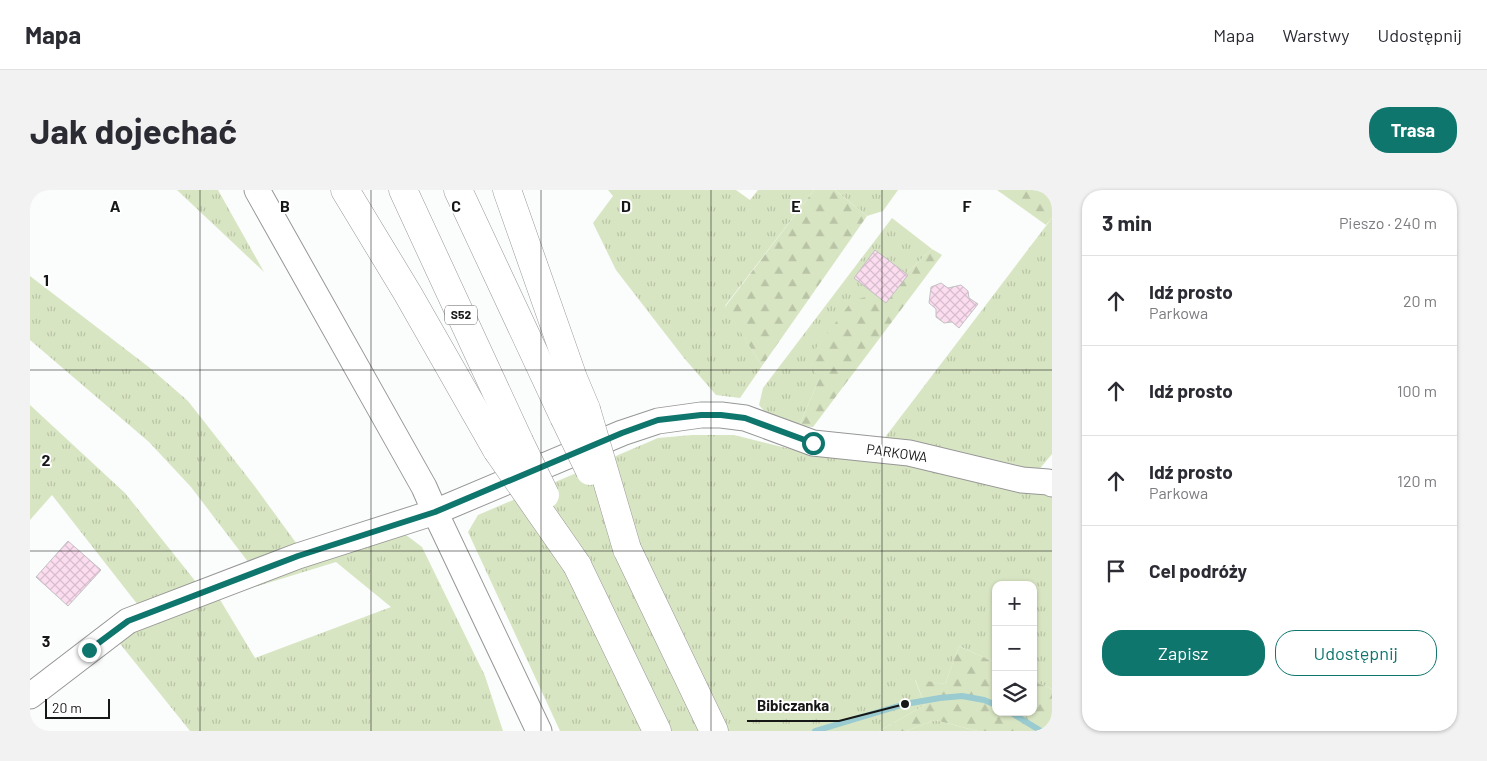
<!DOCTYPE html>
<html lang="pl">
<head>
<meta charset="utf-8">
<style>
  :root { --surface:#fff; --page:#f2f2f3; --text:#2b2b33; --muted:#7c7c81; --line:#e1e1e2; --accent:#0f766e }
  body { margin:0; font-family:Barlow,sans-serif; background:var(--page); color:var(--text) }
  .controls { position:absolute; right:15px; bottom:15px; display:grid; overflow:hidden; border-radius:10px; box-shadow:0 1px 4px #0004 }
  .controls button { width:45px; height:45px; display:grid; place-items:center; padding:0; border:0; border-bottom:1px solid var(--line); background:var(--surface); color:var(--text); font:25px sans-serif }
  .scale { position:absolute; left:15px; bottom:12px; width:65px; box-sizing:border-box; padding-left:5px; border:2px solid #161717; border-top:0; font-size:14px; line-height:18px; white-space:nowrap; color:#161717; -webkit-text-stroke:4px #fff; paint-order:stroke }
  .stop { position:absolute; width:15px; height:15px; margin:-11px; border:4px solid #0f766e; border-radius:50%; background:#fff }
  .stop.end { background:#0f766e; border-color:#fff; box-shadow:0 1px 5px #0008 }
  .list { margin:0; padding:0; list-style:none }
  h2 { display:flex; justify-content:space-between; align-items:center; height:65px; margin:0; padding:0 20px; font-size:21px }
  h2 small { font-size:16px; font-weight:400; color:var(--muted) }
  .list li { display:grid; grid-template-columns:32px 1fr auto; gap:15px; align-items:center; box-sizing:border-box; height:90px; padding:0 20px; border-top:1px solid var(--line) }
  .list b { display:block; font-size:19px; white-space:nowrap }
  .list p { margin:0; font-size:16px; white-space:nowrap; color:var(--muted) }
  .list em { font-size:16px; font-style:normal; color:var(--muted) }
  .actions { display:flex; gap:10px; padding:15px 20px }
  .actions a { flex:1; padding:11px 0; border:1px solid var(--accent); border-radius:20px; text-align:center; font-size:18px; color:var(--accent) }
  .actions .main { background:var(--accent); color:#fff }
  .icon { flex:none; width:28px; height:28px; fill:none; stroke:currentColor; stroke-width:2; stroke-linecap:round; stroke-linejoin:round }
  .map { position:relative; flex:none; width:1022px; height:541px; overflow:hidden; border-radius:20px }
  header { display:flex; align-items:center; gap:30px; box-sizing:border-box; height:70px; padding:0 25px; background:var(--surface); border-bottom:1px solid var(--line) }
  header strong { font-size:24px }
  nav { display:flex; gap:28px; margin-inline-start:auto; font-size:18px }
  .intro { display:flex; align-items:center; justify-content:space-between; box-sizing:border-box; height:120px; padding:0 30px }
  h1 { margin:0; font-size:35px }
  .button { padding:12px 22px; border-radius:20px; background:var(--accent); color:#fff; font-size:18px; font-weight:700 }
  main { display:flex; gap:30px; padding:0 30px }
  aside { flex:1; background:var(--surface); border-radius:20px; box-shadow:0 1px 4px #0004 }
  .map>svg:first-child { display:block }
  .grass { fill:url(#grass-tufts); fill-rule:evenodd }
  .forest { fill:url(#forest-firs) }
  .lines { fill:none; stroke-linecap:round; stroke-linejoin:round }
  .stream { stroke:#99cbd0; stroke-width:6 }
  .building { fill:url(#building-cross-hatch); stroke:#c3c2c3 }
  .minor-casing { stroke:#979798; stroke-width:27 }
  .motorway-casing { stroke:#979798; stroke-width:29 }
  .minor { stroke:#fff; stroke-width:25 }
  .motorway { stroke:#fff; stroke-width:28 }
  .motorway-bridge-casing { stroke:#979798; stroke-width:29; stroke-linecap:butt }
  .motorway-bridge { stroke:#fff; stroke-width:28 }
  .route { stroke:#0f766e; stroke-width:6 }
  .grid { fill:none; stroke:#161717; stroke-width:1; stroke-opacity:0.55 }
  .labels { text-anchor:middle; stroke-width:4; stroke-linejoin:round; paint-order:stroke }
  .shield { fill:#fff; stroke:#5c5d5d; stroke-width:1 }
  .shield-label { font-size:12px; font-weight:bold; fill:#161717 }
  .street-label { font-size:14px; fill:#161717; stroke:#fff }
  .grid-label { font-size:16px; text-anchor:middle; font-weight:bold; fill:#161717; stroke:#fff; stroke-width:4; stroke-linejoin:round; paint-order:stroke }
  .leader { fill:none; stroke:#161717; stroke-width:2 }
  .callout-dot { fill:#161717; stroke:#fff; stroke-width:2 }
  .callout-label { font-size:15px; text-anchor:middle; font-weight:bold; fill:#161717; stroke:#fff; stroke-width:4; stroke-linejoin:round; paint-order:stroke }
</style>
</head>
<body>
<header>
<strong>Mapa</strong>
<nav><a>Mapa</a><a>Warstwy</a><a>Udostępnij</a></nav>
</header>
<div class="intro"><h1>Jak dojechać</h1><a class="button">Trasa</a></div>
<main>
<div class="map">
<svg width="1022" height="541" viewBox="0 0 1022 541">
  <defs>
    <pattern id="grass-tufts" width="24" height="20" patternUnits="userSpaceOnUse" patternTransform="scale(1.25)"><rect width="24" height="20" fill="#d8e5c2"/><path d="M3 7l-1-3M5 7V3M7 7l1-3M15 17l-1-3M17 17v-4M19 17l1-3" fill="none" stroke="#b9c4a6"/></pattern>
    <pattern id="forest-firs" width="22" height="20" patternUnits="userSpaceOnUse" patternTransform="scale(1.25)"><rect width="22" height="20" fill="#d8e5c2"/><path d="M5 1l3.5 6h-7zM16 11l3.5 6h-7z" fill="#b9c4a6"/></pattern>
    <pattern id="building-cross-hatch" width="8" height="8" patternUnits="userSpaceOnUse" patternTransform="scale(1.25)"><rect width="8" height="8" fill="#fcddf0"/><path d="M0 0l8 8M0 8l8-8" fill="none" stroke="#d7bdcd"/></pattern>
  </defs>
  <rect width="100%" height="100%" fill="#fbfcfc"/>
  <!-- grass -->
  <g class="grass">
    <polygon points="147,0 188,0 234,82"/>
    <polygon points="578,0 706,0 720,10 728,0 784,0 695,116 732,176 710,208 686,205 654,168 586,80 563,33 583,6"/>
    <polygon points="805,0 868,0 853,21 837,26"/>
    <polygon points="862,28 902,59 858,100 789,189 769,236 744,232 729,215 733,198"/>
    <polygon points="1022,28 1022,264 1007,282 853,250"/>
    <polygon points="0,86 120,178 158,211 223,294 272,361 222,377 161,297 119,252 0,150"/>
    <polygon points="0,215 95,303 166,392 108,415 22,305 0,330"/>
    <polygon points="662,245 704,245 797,268 882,270 1022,301 1022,499 1003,491 1003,395 966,395 966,473 929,456 915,494 885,490 895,515 849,541 530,541 438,342 448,325 628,248"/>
    <path d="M368,339L392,357L455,486L473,541H160L87,450L106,437ZM306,372L361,417L225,468L189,408Z"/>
    <polygon points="905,530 947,541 876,541"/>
  </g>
  <!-- forest -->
  <g class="forest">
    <polygon points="784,0 805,0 837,26 732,176 695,117"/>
    <polygon points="967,0 1022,0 1022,28 1016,35"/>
    <polygon points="902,59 912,65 783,237 769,236 789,189 777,170 822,111 858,100"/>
    <polygon points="929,456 966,473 966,522 1003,522 1003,491 1022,499 1022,541 947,541 905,530 876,541 849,541 895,515 885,489 915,494"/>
  </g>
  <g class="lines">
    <!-- stream -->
    <g class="stream">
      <polyline points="980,522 1011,541"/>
      <polyline points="785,541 875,514 910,508 932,506 954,510 966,515"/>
    </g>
  </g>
  <!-- building -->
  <g class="building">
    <polygon points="845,60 878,85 856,113 824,88"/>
    <polygon points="911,93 918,98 931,95 938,101 939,108 948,114 929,138 922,132 914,133 906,127 906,119 899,113 901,97"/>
    <polygon points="38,351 71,380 38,416 6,387"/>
  </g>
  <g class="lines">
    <defs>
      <g id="minor">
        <polyline points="227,0 394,297 405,322 509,541"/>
        <polyline points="0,506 98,431 268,366 405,322 592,243 628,231 671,225 691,225 715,228 783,253 879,263 992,290 1018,292 1022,294"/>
      </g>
      <g id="motorway">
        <polyline points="315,0 378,104 467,260"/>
        <polyline points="373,0 489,251"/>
        <polyline points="428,0 534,227"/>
        <polyline points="477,0 543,188 556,219"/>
        <polyline points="597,359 684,541"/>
        <polyline points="547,375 627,541"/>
      </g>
    </defs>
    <!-- minor casing -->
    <use href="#minor" class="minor-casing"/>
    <!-- motorway casing -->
    <use href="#motorway" class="motorway-casing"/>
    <!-- minor -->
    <use href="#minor" class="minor"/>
    <!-- motorway -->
    <use href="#motorway" class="motorway"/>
    <defs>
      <g id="motorway-bridge">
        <polyline points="556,219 597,359"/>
        <polyline points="534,227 560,281"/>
        <polyline points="489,251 515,305"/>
        <polyline points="467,260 547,375"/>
      </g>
    </defs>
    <!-- motorway-bridge casing -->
    <use href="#motorway-bridge" class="motorway-bridge-casing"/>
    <!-- motorway-bridge -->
    <use href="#motorway-bridge" class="motorway-bridge"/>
  </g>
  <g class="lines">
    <!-- route -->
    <polyline class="route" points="59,460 98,431 268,366 405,322 592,243 628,230 671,225 691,225 715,228 783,253"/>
  </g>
  <!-- grid -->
  <path class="grid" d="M170,0V541M341,0V541M511,0V541M681,0V541M852,0V541M0,180H1022M0,361H1022"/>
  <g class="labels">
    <!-- shield labels -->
    <rect class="shield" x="415" y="115.5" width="32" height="19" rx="4"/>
    <g class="shield-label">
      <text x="431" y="129">S52</text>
    </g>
    <!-- street labels -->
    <g class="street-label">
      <text transform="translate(867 263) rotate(8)" y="5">PARKOWA</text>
    </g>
  </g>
  <g class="grid-label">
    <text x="85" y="22">A</text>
    <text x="255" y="22">B</text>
    <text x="426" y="22">C</text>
    <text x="596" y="22">D</text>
    <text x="766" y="22">E</text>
    <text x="937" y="22">F</text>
    <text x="16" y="96">1</text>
    <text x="16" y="276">2</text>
    <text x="16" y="457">3</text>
  </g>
  <!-- callouts -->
  <path class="leader" d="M875 514L809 531H717"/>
  <circle class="callout-dot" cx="875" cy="514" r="5"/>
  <g class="callout-label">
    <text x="763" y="521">Bibiczanka</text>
  </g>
</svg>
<div class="controls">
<button>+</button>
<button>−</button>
<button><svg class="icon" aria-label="layers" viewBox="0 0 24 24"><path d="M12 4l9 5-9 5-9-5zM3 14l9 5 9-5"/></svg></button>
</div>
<div class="scale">20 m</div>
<div class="stop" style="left:783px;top:253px"></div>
<div class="stop end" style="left:59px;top:460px"></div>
</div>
<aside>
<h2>3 min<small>Pieszo · 240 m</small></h2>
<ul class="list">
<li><svg class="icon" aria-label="ahead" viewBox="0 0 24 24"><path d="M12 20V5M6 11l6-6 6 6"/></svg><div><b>Idź prosto</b><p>Parkowa</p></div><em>20 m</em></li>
<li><svg class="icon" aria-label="ahead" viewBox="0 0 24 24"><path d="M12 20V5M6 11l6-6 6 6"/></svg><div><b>Idź prosto</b></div><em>100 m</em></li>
<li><svg class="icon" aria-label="ahead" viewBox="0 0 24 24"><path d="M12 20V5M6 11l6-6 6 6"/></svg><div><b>Idź prosto</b><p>Parkowa</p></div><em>120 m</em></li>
<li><svg class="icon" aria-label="arrive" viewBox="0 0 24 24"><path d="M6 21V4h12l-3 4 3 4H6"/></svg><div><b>Cel podróży</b></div></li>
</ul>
<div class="actions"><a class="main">Zapisz</a><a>Udostępnij</a></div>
</aside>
</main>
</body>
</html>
